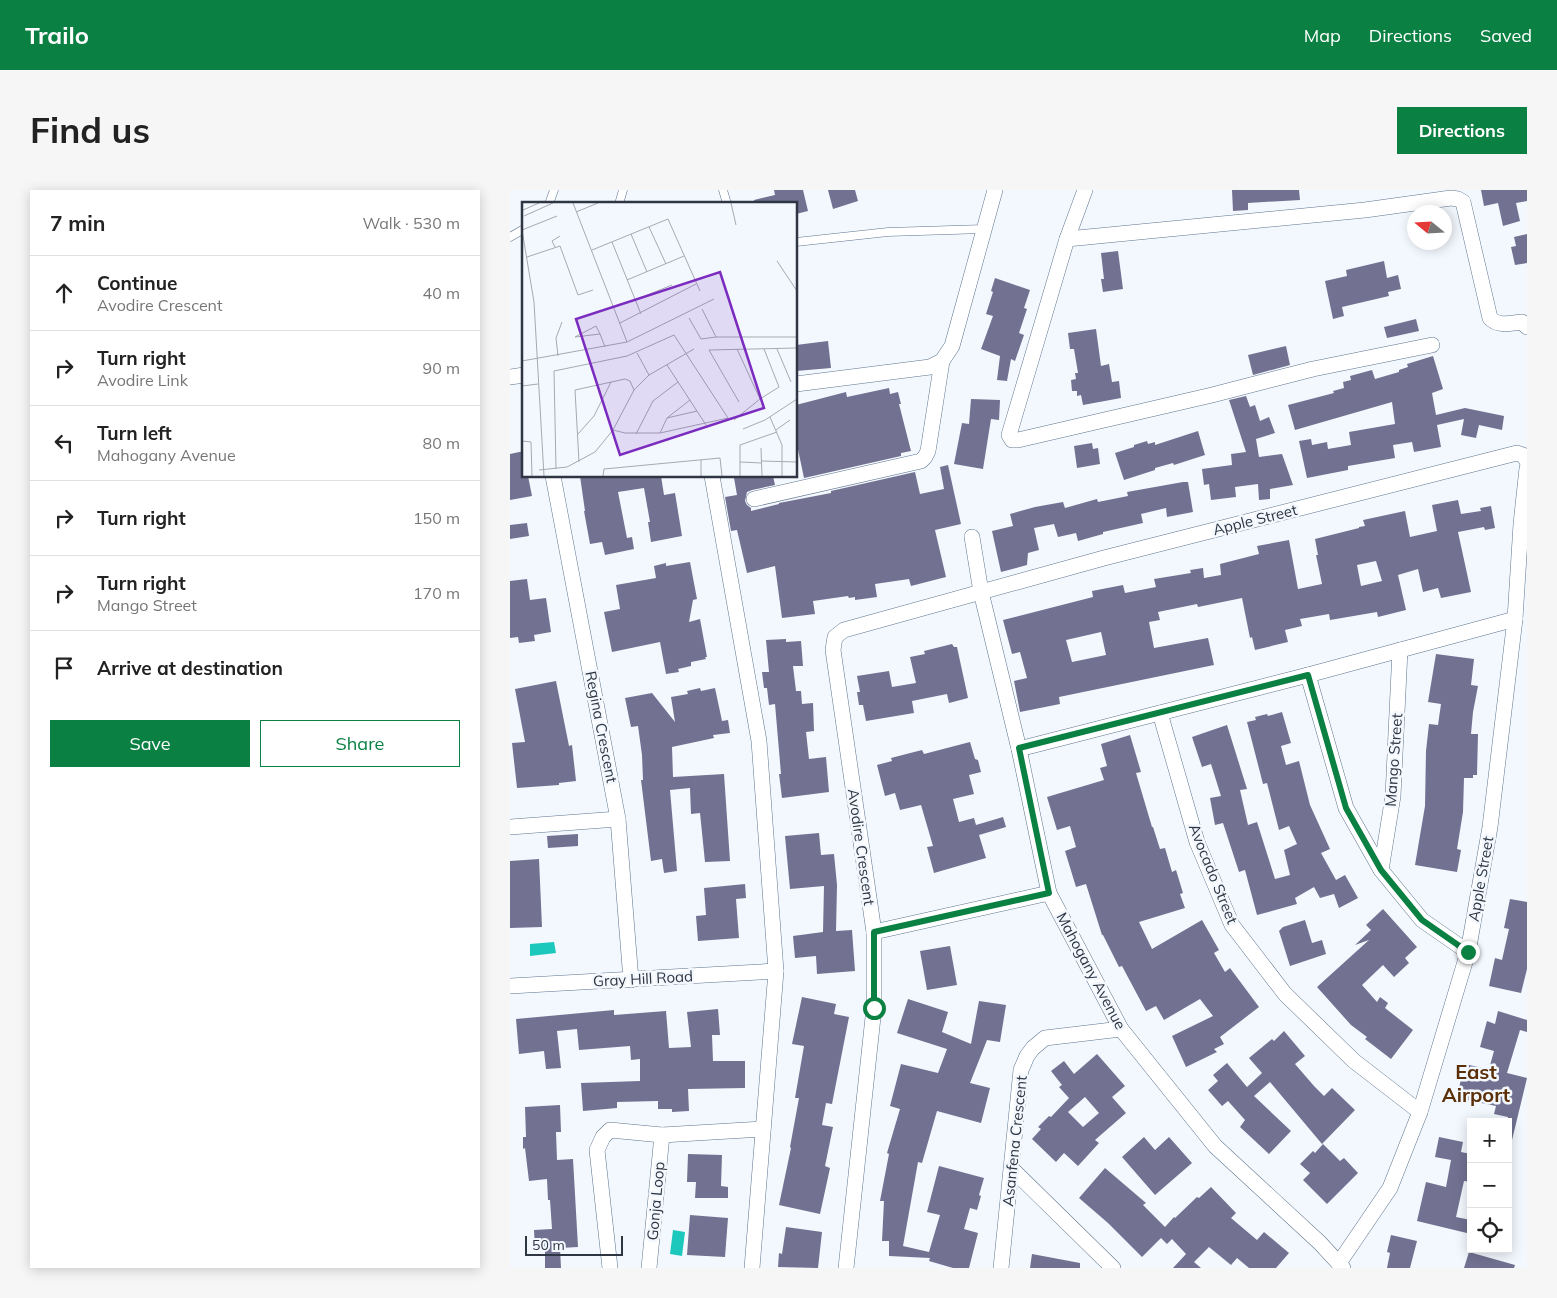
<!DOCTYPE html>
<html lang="en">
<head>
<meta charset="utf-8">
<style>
  :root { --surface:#fff; --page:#f6f6f6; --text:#222; --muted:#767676; --line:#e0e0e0; --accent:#0b8043 }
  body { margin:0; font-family:Mulish,sans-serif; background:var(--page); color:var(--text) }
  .controls { position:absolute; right:15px; bottom:15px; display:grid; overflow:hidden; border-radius:0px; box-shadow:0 2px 12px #0003 }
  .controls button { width:45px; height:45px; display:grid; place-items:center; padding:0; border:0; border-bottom:1px solid var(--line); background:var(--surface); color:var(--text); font:25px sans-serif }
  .compass { position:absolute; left:897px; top:15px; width:45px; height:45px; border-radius:50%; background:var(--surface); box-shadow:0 2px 12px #0003; rotate:288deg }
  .scale { position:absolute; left:15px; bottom:12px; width:98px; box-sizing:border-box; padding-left:5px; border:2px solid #2d3642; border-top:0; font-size:14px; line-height:18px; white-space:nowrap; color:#2d3642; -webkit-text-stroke:4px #f3f8fe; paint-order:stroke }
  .stop { position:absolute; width:15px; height:15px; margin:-11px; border:4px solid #0b8043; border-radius:50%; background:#fff }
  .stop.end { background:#0b8043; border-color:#fff; box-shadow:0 1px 5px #0008 }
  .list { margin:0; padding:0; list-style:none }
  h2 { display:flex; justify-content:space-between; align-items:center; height:65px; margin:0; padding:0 20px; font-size:21px }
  h2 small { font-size:16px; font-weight:400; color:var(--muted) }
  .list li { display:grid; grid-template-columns:32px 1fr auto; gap:15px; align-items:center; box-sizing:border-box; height:75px; padding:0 20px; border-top:1px solid var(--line) }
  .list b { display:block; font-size:19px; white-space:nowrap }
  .list p { margin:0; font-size:16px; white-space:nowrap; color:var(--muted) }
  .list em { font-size:16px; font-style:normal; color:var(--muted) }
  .actions { display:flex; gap:10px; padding:15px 20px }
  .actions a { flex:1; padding:11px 0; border:1px solid var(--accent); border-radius:0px; text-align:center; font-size:18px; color:var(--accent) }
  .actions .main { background:var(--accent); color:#fff }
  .icon { flex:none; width:28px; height:28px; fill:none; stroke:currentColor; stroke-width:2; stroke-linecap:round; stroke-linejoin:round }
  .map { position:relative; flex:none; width:1017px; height:1078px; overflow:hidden; border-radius:0px }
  header { display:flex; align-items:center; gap:30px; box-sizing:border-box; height:70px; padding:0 25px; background:var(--accent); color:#fff }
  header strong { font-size:24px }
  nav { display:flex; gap:28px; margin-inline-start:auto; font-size:18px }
  .intro { display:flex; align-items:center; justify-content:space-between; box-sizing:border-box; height:120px; padding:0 30px }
  h1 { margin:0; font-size:35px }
  .button { padding:12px 22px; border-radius:0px; background:var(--accent); color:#fff; font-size:18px; font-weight:700 }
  main { display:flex; gap:30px; padding:0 30px }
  aside { flex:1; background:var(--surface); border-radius:0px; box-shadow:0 2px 12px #0003 }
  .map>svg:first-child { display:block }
  .water { fill:#1bc8bb }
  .building { fill:#727191; fill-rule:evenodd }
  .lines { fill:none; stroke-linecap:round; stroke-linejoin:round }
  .service-casing { stroke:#5e758f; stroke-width:9 }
  .minor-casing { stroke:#5e758f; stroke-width:16 }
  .service { stroke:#fff; stroke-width:8 }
  .minor { stroke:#fff; stroke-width:15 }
  .route { stroke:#0b8043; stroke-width:6 }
  .labels { text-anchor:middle; stroke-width:5; stroke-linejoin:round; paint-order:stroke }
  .street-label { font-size:15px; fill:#2d3642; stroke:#f3f8fe }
  .district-label { font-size:20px; font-weight:bold; fill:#5b2f08; stroke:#f3f8fe }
  .inset-road { fill:none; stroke:#a4aab3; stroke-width:1 }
  .view { fill:#7b2cbf; fill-opacity:0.15; stroke:#7b2cbf; stroke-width:2.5 }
  .inset-edge { fill:none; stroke:#2d3642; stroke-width:2.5 }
</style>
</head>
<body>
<header>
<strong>Trailo</strong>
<nav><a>Map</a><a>Directions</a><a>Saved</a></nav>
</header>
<div class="intro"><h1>Find us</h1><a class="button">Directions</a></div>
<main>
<aside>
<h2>7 min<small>Walk · 530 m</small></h2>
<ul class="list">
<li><svg class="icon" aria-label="ahead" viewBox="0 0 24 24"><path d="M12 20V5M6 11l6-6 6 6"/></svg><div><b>Continue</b><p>Avodire Crescent</p></div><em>40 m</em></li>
<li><svg class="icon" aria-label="right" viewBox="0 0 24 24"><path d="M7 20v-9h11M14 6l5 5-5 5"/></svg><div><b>Turn right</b><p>Avodire Link</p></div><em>90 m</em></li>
<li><svg class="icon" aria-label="left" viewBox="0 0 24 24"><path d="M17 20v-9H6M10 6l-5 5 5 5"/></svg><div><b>Turn left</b><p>Mahogany Avenue</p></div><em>80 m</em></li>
<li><svg class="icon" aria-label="right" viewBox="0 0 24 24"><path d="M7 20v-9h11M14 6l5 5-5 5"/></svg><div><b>Turn right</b></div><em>150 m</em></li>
<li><svg class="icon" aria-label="right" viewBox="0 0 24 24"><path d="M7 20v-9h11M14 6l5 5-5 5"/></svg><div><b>Turn right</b><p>Mango Street</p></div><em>170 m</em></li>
<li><svg class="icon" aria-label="arrive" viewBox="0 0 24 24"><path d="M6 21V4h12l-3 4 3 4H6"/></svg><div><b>Arrive at destination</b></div></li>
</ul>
<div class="actions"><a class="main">Save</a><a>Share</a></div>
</aside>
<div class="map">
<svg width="1017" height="1078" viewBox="0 0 1017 1078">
  <rect width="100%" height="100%" fill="#f3f8fe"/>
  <!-- water -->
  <g class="water">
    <polygon points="44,752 46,763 20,766 20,754"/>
    <polygon points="163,1040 175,1042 172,1066 160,1064"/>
  </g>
  <!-- building -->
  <g class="building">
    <polygon points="264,0 293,0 298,21 286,24 286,14 245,14 244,10 265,5"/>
    <polygon points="318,0 345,0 348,11 323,19"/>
    <polygon points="722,0 789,0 790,10 738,13 738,20 723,21"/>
    <polygon points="971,0 1017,0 1017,11 1006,13 1010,31 993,36 988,13 974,16"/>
    <polygon points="1017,44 1017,73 1005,75 1001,57 1006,56 1004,47"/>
    <polygon points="608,61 613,99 593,102 591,89 594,89 591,63"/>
    <polygon points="874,71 877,88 888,85 891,99 878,102 879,106 832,117 834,126 823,129 815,91 837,86 836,80"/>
    <polygon points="485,88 520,100 514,118 517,119 509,143 514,145 505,171 501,169 497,191 487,190 490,166 471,159 483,126 476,124 483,102 481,101"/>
    <polygon points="906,129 909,141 877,148 874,137"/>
    <polygon points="586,139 591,176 599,174 602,192 609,191 611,208 573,215 571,205 567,206 567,201 562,201 561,190 566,189 565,183 568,183 564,159 560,159 558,143"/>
    <polygon points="318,151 321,178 286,181 286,155"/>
    <polygon points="776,156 780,175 743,185 738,165"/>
    <polygon points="923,166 933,199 922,203 926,225 955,218 994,226 992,240 969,235 966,248 951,245 954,229 927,235 931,257 904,262 902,252 883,255 885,268 838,276 838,280 797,288 789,251 801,249 802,255 817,252 818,259 841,255 839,242 885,234 882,212 785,240 778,215 824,203 823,201 834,198 833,192 841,190 840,186 862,180 865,189 889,182 889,180 898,177 897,174"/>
    <polygon points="379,198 380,204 388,202 391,214 389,214 401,261 391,263 391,266 294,288 286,250 286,215 336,202 337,207"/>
    <polygon points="736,206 740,217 745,215 750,231 759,227 765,243 746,249 749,267 772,264 783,295 760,299 760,309 749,310 748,294 725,297 726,307 701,310 699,294 694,295 692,279 722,275 721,264 736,262 719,210"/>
    <polygon points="461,209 490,210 489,230 481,229 473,279 444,274 452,233 459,234"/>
    <polygon points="688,241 695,265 664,275 663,273 645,278 645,280 614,290 605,263 624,257 624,255 637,251 638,254 645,252 645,255"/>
    <polygon points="582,253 583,259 588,258 590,274 567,278 564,256"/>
    <polygon points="14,261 14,286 18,286 22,306 0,310 0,264"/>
    <polygon points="438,275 451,334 425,340 436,387 401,396 399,389 365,394 367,407 345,410 345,407 339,408 338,406 303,411 305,424 272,428 265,376 237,383 227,340 221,341 215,307 227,305 224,288 230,286 263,286 265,295 242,300 237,302 235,311 237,315 241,318 241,321 269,314 269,313 321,303 321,301 405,282 410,304 434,299 430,277"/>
    <polygon points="70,286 151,286 154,305 165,303 172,346 141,352 138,332 140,332 134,298 108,302 117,348 122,347 124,359 95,365 92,352 80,354 74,321 75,321"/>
    <polygon points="673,292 678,292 683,322 657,327 656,318 631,324 633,333 593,342 593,344 568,351 566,343 548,347 544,334 524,338 529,360 518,363 517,375 491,382 482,341 503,336 500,324 525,317 553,312 555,318 587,309 588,312 618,306 617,302"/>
    <path d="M948,310L951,324L971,321L970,318L981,316L985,338L975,340L974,337L948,342L961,402L931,408L928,398L913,402L908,379L888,385L896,420L868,427L867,422L820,430L819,424L790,429L792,436L775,440L778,452L745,460L742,447L740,448L732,408L688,417L687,414L648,422L650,430L639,432L644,458L698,448L704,475L549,507L550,514L510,522L504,491L517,488L510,462L502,464L493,430L583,407L582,401L613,395L615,403L646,397L644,389L681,383L680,380L693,378L694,388L711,385L710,374L749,364L747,356L779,350L788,399L812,394L806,365H808L805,349L849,338V337L855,336L853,330L895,321L900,347L927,341L922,315ZM866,371L872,391L851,396L847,375ZM591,442L596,465L562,472L556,450Z"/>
    <polygon points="17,333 19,346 0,349 0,335"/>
    <polygon points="180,372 187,409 183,410 179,432 190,429 197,467 195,467 196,469 181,472 181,476 168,479 169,482 156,484 150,452 102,462 94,422 110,419 106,395 146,388 144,376 156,373 156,376"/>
    <polygon points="17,389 20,410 36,408 41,442 24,445 25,451 9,453 8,447 0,448 0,391"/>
    <polygon points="276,449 276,452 291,451 293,476 283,476 286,501 291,501 292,514 303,513 304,541 296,542 299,569 316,567 319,602 272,608 269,584 271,584 265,514 259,515 257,498 254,498 252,482 259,482 256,450"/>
    <polygon points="442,454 444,457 447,457 458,508 439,513 437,504 402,511 404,523 356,531 353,515 349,515 347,502 350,502 347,486 379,481 382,497 406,493 400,467 415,464 414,461"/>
    <polygon points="926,464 964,469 961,495 968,496 963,522 961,544 968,544 967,585 963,585 963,588 954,588 953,622 947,659 951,660 947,682 905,675 915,616 916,561 919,534 928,535 931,514 918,512"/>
    <polygon points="46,491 59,556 62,555 66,591 49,593 49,595 7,598 2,553 15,552 5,499"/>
    <polygon points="190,498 191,501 205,498 212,531 218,530 220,543 203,545 204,548 162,557 163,587 214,584 220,671 195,672 190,623 181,624 180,598 160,600 167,681 154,683 152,669 141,671 131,590 133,590 132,565 128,536 121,537 115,508 142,503 165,532 161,507 178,504 177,501"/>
    <polygon points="772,522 781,553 771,556 776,575 789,571 800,615 820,659 811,663 826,690 835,685 848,708 829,718 824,704 810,708 804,697 785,708 787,714 747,725 735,680 729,682 713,633 705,635 700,608 711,606 701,574 692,577 682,547 717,535 737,599 730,600 738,635 747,632 765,689 780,685 774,660 787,654 779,636 769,640 757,593 753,594 737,532 746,530 745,527 757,524 758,526"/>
    <polygon points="620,545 631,582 626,583 642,637 643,637 650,659 655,658 662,682 666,680 673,703 670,704 675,718 629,732 642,759 692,730 709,760 704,763 715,782 720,778 749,817 710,847 714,854 704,859 707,862 676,877 662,846 703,826 690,809 654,830 646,816 636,821 612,776 609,777 593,745 592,745 576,694 566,697 555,661 566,657 560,636 547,640 537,607 594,590 590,578 597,576 591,554"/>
    <polygon points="460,552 465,569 468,570 471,582 459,585 464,604 443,609 449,632 464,628 466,635 493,627 496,637 469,645 476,668 424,683 417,657 423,656 411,615 390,620 385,603 375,606 367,575 382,571 381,568 412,560 414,564"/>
    <polygon points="309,643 311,665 324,664 327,695 326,741 342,740 345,781 307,784 306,766 285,768 283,746 313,742 314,696 280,699 275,646"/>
    <polygon points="68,644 68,656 38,658 37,646"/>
    <polygon points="29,669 32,737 0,738 0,671"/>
    <polygon points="235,694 236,708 226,709 229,748 188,751 186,726 196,725 194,698"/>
    <polygon points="1000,709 1017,712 1017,779 1011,803 979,796 985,768 992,770 999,739 994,738"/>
    <polygon points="873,719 907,757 895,768 899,773 884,787 873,775 852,795 867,812 870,807 878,813 875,818 903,840 881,869 855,849 857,847 841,835 807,797 859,750 845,755 861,740 856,735"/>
    <polygon points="795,730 802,753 812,750 816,764 780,776 769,741 773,737"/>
    <polygon points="440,756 447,795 417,800 410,761"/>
    <polygon points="292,807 326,814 324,824 339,827 322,914 316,913 312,935 323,937 315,976 320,978 310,1024 269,1015 281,958 280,957 289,908 285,908 294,856 282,854"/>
    <polygon points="398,809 438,822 432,842 461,854 469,811 496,815 490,852 477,850 460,893 480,898 471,933 427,921 412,973 408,972 393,1056 419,1062 430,1025 417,1022 429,976 474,988 469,1005 471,1006 467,1020 460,1018 454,1039 468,1043 459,1078 443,1078 419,1071 420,1068 379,1066 379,1051 372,1051 374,1011 370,1011 379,964 377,963 390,919 380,916 391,874 428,883 437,859 387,843"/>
    <polygon points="208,819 210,845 202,845 203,871 235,871 235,898 178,899 179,921 162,922 162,919 148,919 148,911 107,912 107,918 73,921 71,893 130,891 130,869 121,870 120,856 69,860 67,839 47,841 51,878 36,879 34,861 9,864 6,829 104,820 104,825 156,821 159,858 181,857 177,822"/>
    <polygon points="988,821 1017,830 1017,842 1010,840 997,883 1017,888 1002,950 998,949 998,927 984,924 986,916 947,908 954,874 979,879 984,861 970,857 977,831 985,834"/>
    <polygon points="774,841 795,866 785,874 804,896 814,906 822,898 845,920 812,954 760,892 744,906 781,941 759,964 730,937 735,930 718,911 712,916 698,900 708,891 703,885 717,873 737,897 752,883 739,868 762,849 764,851"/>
    <path d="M587,864L615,896L602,907L616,923L585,950L589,953L568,976L554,963L546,972L522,949L531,939L528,937L539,926L541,927L559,908L549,897L552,895L541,881L554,871L564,884ZM575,907L589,923L573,937L558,922Z"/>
    <polygon points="50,915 51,942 46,942 47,970 63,969 68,1057 50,1058 51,1078 35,1078 35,1059 25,1060 24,1040 42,1039 40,1010 38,1010 37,989 19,991 15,958 13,959 13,947 16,947 15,917"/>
    <polygon points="634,947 645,960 659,947 682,973 645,1005 612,967"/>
    <polygon points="929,947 953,952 951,962 961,964 961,992 954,991 946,1027 961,1030 961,1044 907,1031 916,992 936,997 941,970 925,967"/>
    <polygon points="813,954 830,971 834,968 848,983 817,1014 793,990 800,983 790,974 803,961 805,963"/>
    <polygon points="178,964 212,965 211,996 218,997 218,1008 185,1008 186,992 177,992"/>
    <polygon points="595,978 636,1013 633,1015 655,1037 664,1027 665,1028 687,1007 689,1008 701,997 726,1023 721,1028 747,1050 754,1042 779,1063 766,1078 739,1078 727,1068 721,1075 699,1057 684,1072 691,1078 663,1078 676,1064 662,1049 657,1054 651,1048 632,1067 598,1033 569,1008"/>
    <polygon points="180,1025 218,1028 215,1067 177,1065"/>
    <polygon points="276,1037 312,1042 308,1078 268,1077 269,1063 272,1064"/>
    <polygon points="881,1045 907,1051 900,1078 877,1078 880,1063 877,1062"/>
    <polygon points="959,1062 1005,1075 1004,1078 954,1078"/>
    <polygon points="522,1064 570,1073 570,1078 520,1078"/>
  </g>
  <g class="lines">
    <defs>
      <g id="service">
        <polyline points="213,0 217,14"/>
        <polyline points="39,14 44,0"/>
        <polyline points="109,14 113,0"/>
        <polyline points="0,47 14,39"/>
        <polyline points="286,52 378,42 474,39"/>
      </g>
      <g id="minor">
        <polyline points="575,0 557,49 499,245 502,250 508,250 702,205 803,179 922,155"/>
        <path d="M557,49L855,20L941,8L948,9L953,12L980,128C988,137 1001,133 1012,132L1017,137"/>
        <polyline points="0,187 14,185"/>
        <polyline points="286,194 420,177 432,171 442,156 485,0"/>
        <polyline points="43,286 108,629 121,790"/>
        <polyline points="202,286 249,551 266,781 242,1078"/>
        <polyline points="244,309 411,271 415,267 418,261 432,171"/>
        <polyline points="462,347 471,402 509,559 539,703 611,839 705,956 810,1053 833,1078"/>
        <polyline points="798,485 836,618 871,680 912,730 958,762"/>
        <polyline points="650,523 687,652 722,735 775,804 844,871 910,922"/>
        <polyline points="509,559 798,485 1005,429"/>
        <polyline points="0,637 108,629"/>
        <polyline points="871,680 883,606 890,460"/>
        <polyline points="364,742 539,703"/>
        <polyline points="0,796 266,781"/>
        <polyline points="502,979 603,1078"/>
        <polyline points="829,1073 880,998 910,922 958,762 980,637 1005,429 1011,334 1017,278"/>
        <polyline points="100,1078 87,960 93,947 100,940 152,945 253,939"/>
        <polyline points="139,1078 152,945"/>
        <polyline points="336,1078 364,818 364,742 323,460 325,447 334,440 594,368 1007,263 1013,265 1017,271"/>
        <polyline points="491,1078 511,880 517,866 523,858 535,848 611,839"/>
      </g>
    </defs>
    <!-- service casing -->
    <use href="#service" class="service-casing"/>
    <!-- minor casing -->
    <use href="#minor" class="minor-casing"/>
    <!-- service -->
    <use href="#service" class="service"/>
    <!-- minor -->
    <use href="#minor" class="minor"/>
  </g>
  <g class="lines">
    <!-- route -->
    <polyline class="route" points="364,818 364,742 539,703 509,558 798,485 836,618 871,680 912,730 958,762"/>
  </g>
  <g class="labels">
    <!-- street labels -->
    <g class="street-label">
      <text transform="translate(745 330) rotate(-14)" y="5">Apple Street</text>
      <text transform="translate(91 537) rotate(79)" y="5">Regina Crescent</text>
      <text transform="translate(884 570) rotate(-86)" y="5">Mango Street</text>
      <text transform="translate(351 657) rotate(82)" y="5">Avodire Crescent</text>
      <text transform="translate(703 684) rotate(68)" y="5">Avocado Street</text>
      <text transform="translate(971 689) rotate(-80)" y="5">Apple Street</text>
      <text transform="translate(581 781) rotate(62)" y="5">Mahogany Avenue</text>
      <text transform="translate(133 789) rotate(-3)" y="5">Gray Hill Road</text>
      <text transform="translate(505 951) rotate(-84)" y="5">Asanfena Crescent</text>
      <text transform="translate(146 1011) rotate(-85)" y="5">Gonja Loop</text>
    </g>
    <!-- district labels -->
    <g class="district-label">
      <text x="966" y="889">East<tspan x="966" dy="23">Airport</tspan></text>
    </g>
  </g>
  <!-- overview -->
  <g transform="translate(12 12)">
    <rect width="275" height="275" fill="#f3f8fe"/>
    <path class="inset-road" d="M51,1L105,140M209,1L214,23M1,8L17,1M54,10L76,1M2,14L31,1M127,25L144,62M109,32L125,70M90,40L119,112M33,45L30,39L38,34M70,48L146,17L178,89M5,55L38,44L56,93L71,88M255,59L275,89M105,78L162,54M113,98L150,83M180,107L194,135H275M167,116L179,137L194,135M98,121L174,82M78,132L74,124L53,135L78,132L83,145M255,147L269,180M115,151L127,173M36,154L34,136L40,120M0,159L105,140L192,97M145,163L184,223M0,184L16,182M238,197L257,185L242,147M217,200L187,148L275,146M248,215L260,243V274M145,216L175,209M212,218L238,197L215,147M221,227L243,218L275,197M254,228L268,218M138,231L145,216L168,198M56,232L72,214L89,180M114,232L131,199L156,180M0,239L9,240L10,274M239,246L240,274M240,259L275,260M57,260L53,188L103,177L108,179L112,188M218,260L240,261M34,267L32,169L105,154L152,133L206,216L138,231H103L91,228M17,268L45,265L73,250L91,228L112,188L127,173L172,147M22,274L12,100L0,28L35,14M81,274L82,267L198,256L200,274M179,274V258M218,274V243L255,230"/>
    <path class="view" d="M198,70L242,206L98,253L54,117Z"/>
    <rect width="275" height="275" class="inset-edge"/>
  </g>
</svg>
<div class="controls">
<button>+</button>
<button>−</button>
<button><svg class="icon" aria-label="locate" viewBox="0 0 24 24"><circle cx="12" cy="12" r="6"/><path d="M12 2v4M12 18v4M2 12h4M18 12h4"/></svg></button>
</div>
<svg class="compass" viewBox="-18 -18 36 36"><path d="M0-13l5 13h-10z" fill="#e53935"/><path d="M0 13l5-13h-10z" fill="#767676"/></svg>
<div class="scale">50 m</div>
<div class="stop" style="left:364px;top:818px"></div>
<div class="stop end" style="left:958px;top:762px"></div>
</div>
</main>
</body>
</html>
